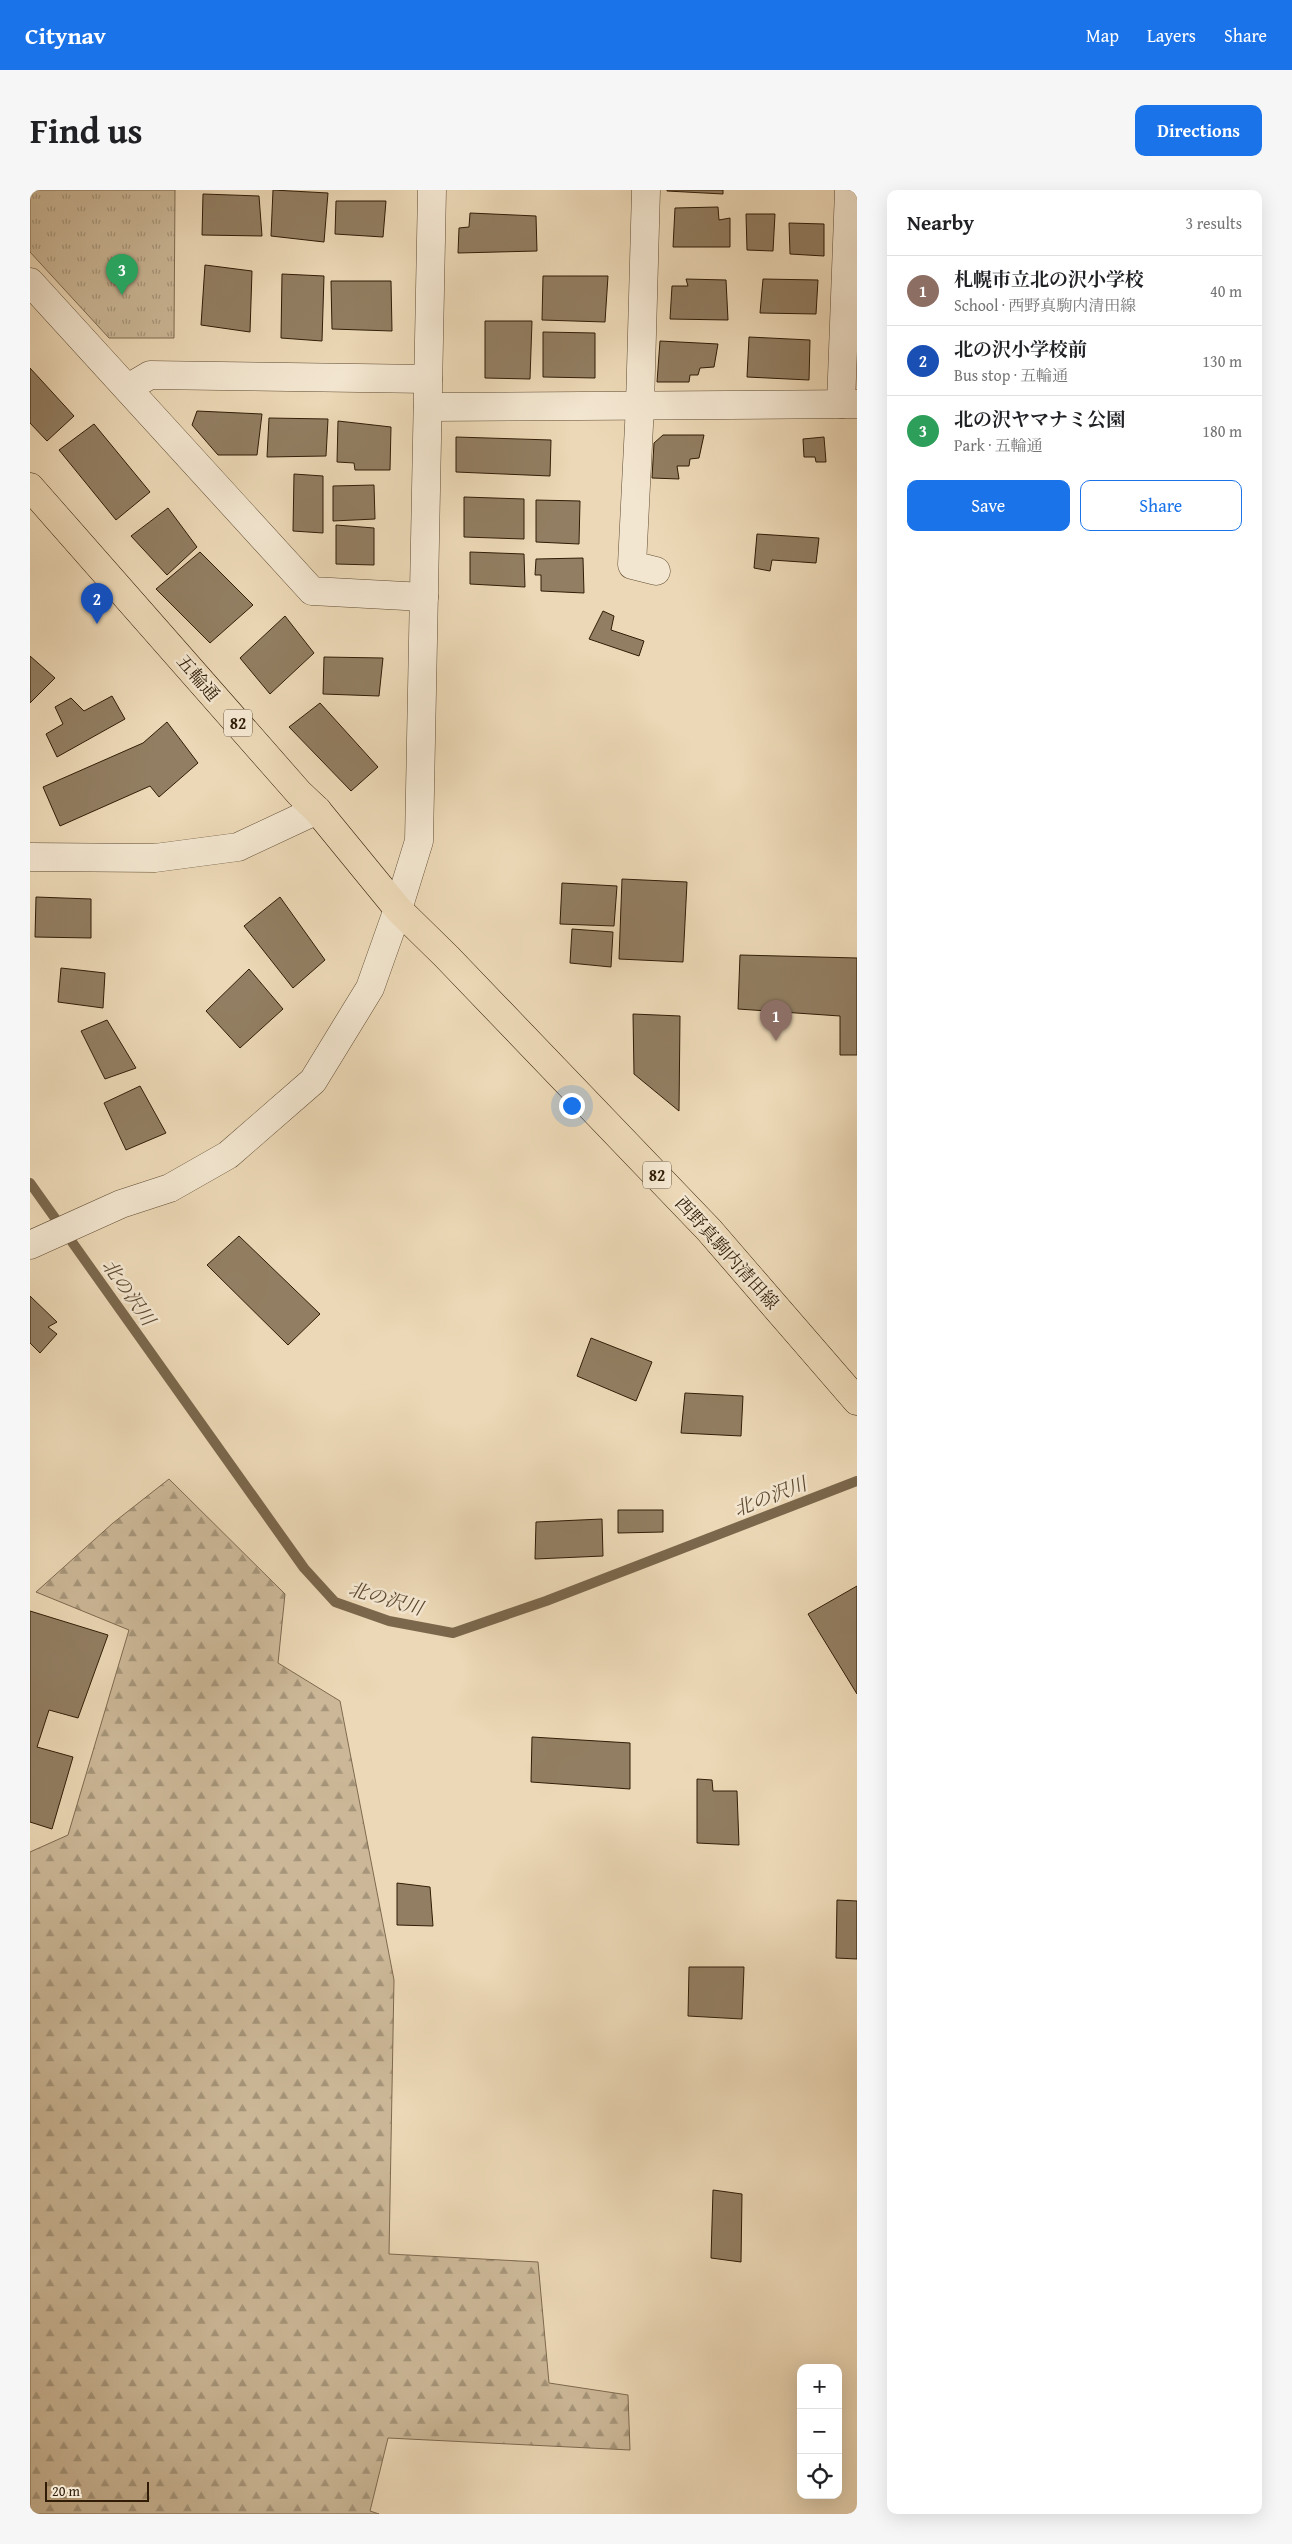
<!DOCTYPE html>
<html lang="en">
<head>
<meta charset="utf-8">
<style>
  :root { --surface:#fff; --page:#f6f6f6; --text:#202124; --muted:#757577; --line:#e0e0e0; --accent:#1a73e8 }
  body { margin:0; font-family:"Gentium Book Plus","Noto Serif JP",serif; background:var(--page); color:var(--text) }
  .controls { position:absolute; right:15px; bottom:15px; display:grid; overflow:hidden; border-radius:10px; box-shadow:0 5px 20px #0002 }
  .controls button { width:45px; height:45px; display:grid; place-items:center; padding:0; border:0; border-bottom:1px solid var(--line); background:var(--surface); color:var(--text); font:25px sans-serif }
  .scale { position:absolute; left:15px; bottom:12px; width:104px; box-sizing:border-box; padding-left:5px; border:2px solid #311d07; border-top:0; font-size:14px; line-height:18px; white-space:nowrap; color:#311d07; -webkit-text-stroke:4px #f3e6d0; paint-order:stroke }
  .you { position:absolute; left:541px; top:915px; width:18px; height:18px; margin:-12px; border:4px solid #fff; border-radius:50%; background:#1a73e8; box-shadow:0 0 0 8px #1a73e833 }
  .badge { display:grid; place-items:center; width:32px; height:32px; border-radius:50%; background:var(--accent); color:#fff; font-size:16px; font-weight:700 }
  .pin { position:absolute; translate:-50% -41px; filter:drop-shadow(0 1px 2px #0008) }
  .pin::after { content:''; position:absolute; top:26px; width:18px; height:15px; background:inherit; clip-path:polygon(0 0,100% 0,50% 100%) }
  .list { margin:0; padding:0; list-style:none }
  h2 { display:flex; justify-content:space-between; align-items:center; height:65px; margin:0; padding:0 20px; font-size:21px }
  h2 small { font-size:16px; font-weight:400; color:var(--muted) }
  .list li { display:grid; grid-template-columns:32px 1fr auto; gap:15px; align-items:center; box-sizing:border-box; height:70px; padding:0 20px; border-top:1px solid var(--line) }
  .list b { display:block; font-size:19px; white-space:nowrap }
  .list p { margin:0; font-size:16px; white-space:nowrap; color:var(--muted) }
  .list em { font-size:16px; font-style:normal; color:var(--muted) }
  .actions { display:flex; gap:10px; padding:15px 20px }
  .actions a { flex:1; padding:11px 0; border:1px solid var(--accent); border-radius:10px; text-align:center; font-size:18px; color:var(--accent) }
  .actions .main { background:var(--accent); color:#fff }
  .icon { flex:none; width:28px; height:28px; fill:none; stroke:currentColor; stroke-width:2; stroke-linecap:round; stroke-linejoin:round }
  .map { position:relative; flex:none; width:827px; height:2324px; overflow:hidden; border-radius:10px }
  header { display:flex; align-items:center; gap:30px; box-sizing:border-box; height:70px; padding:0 25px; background:var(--accent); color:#fff }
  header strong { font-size:24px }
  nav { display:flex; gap:28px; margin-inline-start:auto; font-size:18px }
  .intro { display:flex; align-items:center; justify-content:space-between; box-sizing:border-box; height:120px; padding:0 30px }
  h1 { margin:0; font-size:35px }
  .button { padding:12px 22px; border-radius:10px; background:var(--accent); color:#fff; font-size:18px; font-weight:700 }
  main { display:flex; gap:30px; padding:0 30px }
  aside { flex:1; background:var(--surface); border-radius:10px; box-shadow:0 5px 20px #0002 }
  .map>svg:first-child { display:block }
  .forest { fill:url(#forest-firs); stroke:#7e6a50 }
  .park { fill:url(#park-tufts); stroke:#7e6a50 }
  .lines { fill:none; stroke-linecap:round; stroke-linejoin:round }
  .stream { stroke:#7b674c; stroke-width:10 }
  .building { fill:#927e62; stroke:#311d07 }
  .minor-casing { stroke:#604c33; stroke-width:29 }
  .major-casing { stroke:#311d07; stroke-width:29 }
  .minor { stroke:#f3e6d0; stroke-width:28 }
  .major { stroke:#ecd8b6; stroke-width:28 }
  .labels { text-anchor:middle; stroke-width:5; stroke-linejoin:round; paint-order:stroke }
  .shield { fill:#f3e6d0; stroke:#6b5943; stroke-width:1 }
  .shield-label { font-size:16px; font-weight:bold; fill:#311d07 }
  .street-label { font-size:18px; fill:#311d07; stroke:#f3e6d0 }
  .water-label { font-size:19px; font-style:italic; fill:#5c482f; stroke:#f3e6d0 }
</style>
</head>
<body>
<header>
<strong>Citynav</strong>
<nav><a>Map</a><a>Layers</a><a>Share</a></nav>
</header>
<div class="intro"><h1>Find us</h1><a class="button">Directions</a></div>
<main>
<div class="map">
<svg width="827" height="2324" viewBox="0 0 827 2324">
  <defs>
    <pattern id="forest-firs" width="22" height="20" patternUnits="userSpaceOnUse" patternTransform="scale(1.25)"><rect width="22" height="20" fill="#ccb898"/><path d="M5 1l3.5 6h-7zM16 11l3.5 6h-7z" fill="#a6957a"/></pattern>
    <pattern id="park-tufts" width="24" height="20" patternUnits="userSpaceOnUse" patternTransform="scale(1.25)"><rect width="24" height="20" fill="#ccb898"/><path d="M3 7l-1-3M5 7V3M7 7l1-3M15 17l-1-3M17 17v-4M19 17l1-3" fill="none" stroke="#a6957a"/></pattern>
  </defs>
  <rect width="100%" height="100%" fill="#ecd8b6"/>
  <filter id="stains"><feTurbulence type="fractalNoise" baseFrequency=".004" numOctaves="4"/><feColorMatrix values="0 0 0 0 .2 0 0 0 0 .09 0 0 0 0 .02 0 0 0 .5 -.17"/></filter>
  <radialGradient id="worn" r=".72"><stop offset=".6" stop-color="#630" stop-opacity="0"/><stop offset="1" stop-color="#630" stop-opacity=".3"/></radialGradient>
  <!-- forest -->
  <polygon class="forest" points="139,1289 255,1404 248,1473 310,1511 364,1790 359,2064 508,2072 519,2193 598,2205 600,2260 358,2248 340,2321 349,2324 0,2324 0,1662 38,1645 99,1440 6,1402 83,1333"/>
  <!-- park -->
  <polygon class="park" points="0,0 145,0 144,148 79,148 0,62"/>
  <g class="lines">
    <!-- stream -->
    <polyline class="stream" points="0,993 274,1378 305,1412 359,1431 423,1443 516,1411 827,1291"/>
  </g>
  <!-- building -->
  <g class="building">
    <polygon points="243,0 298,3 294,52 241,46"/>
    <polygon points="693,0 693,4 637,1 637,0"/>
    <polygon points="173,4 229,6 232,46 172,45"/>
    <polygon points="306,11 356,11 353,47 305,44"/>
    <polygon points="688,17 689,30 700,28 700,57 643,57 645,18"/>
    <polygon points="440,23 506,26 507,61 428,63 429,38 439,37"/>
    <polygon points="716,24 745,24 743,61 717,60"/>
    <polygon points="759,33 794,34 794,66 760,64"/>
    <polygon points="175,75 222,81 220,142 171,135"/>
    <polygon points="252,84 294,86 292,151 251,148"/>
    <polygon points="513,86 578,86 575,132 512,130"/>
    <polygon points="656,89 696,90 698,130 640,129 642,96 658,96"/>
    <polygon points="733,89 788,90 786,124 730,123"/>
    <polygon points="301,91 361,91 362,141 302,139"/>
    <polygon points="455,131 502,131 500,189 455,188"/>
    <polygon points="513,142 565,143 565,188 513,187"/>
    <polygon points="719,147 780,150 779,190 717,187"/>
    <polygon points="630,151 688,154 684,177 670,178 668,185 660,185 659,192 627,192"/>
    <polygon points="0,178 44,226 17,251 0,233"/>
    <polygon points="167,221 232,224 227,265 188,265 162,235"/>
    <polygon points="239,228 298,229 296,266 237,267"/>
    <polygon points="308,231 361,237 360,280 325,280 324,273 307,272"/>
    <polygon points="64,234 120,302 86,330 29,260"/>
    <polygon points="633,245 674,245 669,268 660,269 659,276 647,276 649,289 622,288 624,253"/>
    <polygon points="426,247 521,250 520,286 426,282"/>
    <polygon points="794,247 796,272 786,272 785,267 774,267 773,249"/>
    <polygon points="264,284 293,286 293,343 263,341"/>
    <polygon points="344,295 345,329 303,331 303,296"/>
    <polygon points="434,307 494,309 494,349 434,347"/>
    <polygon points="506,310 550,311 549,354 506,352"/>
    <polygon points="138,318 167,357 137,385 101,346"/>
    <polygon points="306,335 344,338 344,375 306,374"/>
    <polygon points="727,344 789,348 786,373 742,370 740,381 724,378"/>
    <polygon points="170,362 223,415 180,453 126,399"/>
    <polygon points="440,362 494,364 495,397 440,394"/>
    <polygon points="553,368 554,403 511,401 511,385 505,385 506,369"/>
    <polygon points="573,421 584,426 581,440 614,451 609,466 559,449"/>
    <polygon points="255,426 284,463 240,504 210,468"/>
    <polygon points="0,466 25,488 0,513"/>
    <polygon points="294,467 353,468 349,506 293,504"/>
    <polygon points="82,506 95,529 27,567 16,544 33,534 25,517 41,508 54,521"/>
    <polygon points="290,513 348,577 321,601 259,537"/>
    <polygon points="137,532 168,573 129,607 120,596 30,636 13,597 113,553"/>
    <polygon points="592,689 657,692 653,772 589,769"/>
    <polygon points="532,693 587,696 584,736 530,734"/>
    <polygon points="6,707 61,709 61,748 5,747"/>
    <polygon points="250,707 295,770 263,798 214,736"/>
    <polygon points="542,739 583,742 581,777 540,773"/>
    <polygon points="710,765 827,768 827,865 810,865 810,826 708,819"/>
    <polygon points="31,778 75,783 73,818 28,812"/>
    <polygon points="219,779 253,819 210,858 176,821"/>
    <polygon points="603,824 650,826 649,921 604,884"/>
    <polygon points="77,830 106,878 75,889 51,841"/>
    <polygon points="110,896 136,943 96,960 74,913"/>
    <polygon points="209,1046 290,1124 258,1155 177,1075"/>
    <polygon points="0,1106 27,1132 18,1137 27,1144 10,1163 0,1153"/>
    <polygon points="561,1148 622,1172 606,1211 547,1186"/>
    <polygon points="655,1203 713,1206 711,1246 651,1243"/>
    <polygon points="588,1320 633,1320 633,1342 588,1343"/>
    <polygon points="572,1329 573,1366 505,1369 506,1332"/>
    <polygon points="827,1396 827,1504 778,1424"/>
    <polygon points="0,1421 78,1445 48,1528 19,1520 7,1557 43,1567 22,1639 0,1632"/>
    <polygon points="502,1547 600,1553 600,1599 501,1592"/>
    <polygon points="667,1589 682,1590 683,1601 707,1601 709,1655 667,1653"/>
    <polygon points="367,1693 400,1697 403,1736 367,1735"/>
    <polygon points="807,1710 827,1711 827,1769 806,1768"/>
    <polygon points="659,1777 714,1777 712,1829 658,1826"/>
    <polygon points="683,2000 712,2004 711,2072 681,2068"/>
  </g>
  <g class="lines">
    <defs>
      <g id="minor">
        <polyline points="616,0 610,215 602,375 626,381"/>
        <polyline points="0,92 282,401 394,407"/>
        <polyline points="98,198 120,185 398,189"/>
        <polyline points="811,214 819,0"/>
        <polyline points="398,217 827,214"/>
        <polyline points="0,667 125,668 208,657 287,620"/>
        <polyline points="0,1055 91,1014 140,998 198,965 283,891 340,798 368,719 389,651 402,0"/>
      </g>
      <polyline id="major" points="0,297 269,603 287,620 368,719 417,767 679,1040 827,1211"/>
    </defs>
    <!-- minor casing -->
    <use href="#minor" class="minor-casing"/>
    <!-- major casing -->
    <use href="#major" class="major-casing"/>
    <!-- minor -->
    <use href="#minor" class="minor"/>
    <!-- major -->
    <use href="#major" class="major"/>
  </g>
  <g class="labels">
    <!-- shield labels -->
    <g class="shield">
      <rect x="194" y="519.5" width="28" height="27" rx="4"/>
      <rect x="613" y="971.5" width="28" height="27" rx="4"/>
    </g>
    <g class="shield-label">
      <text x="208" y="539">82</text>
      <text x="627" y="991">82</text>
    </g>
    <!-- street labels -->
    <g class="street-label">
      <text transform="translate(168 488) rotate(49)" y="6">五輪通</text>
      <text transform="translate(697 1063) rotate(48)" y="6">西野真駒内清田線</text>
    </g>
    <!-- water labels -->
    <g class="water-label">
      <text transform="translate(99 1102) rotate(55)" y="7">北の沢川</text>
      <text transform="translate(740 1306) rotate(-21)" y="7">北の沢川</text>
      <text transform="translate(356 1408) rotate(16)" y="7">北の沢川</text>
    </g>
  </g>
  <rect width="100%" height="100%" filter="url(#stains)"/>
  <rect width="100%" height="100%" fill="url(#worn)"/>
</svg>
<div class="controls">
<button>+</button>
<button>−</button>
<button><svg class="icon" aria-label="locate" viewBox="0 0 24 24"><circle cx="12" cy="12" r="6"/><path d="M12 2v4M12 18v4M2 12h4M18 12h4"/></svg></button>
</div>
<div class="scale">20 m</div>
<div class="you"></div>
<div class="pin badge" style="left:746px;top:851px;background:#8d6e63">1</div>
<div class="pin badge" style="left:67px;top:434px;background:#1a4fb4">2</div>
<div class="pin badge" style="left:92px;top:105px;background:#2e9e5b">3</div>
</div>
<aside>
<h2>Nearby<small>3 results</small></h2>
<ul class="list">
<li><span class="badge" style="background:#8d6e63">1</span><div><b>札幌市立北の沢小学校</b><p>School · 西野真駒内清田線</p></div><em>40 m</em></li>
<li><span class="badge" style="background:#1a4fb4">2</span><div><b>北の沢小学校前</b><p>Bus stop · 五輪通</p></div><em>130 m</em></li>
<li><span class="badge" style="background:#2e9e5b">3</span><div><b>北の沢ヤマナミ公園</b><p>Park · 五輪通</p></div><em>180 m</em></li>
</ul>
<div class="actions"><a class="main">Save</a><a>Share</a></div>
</aside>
</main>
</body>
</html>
